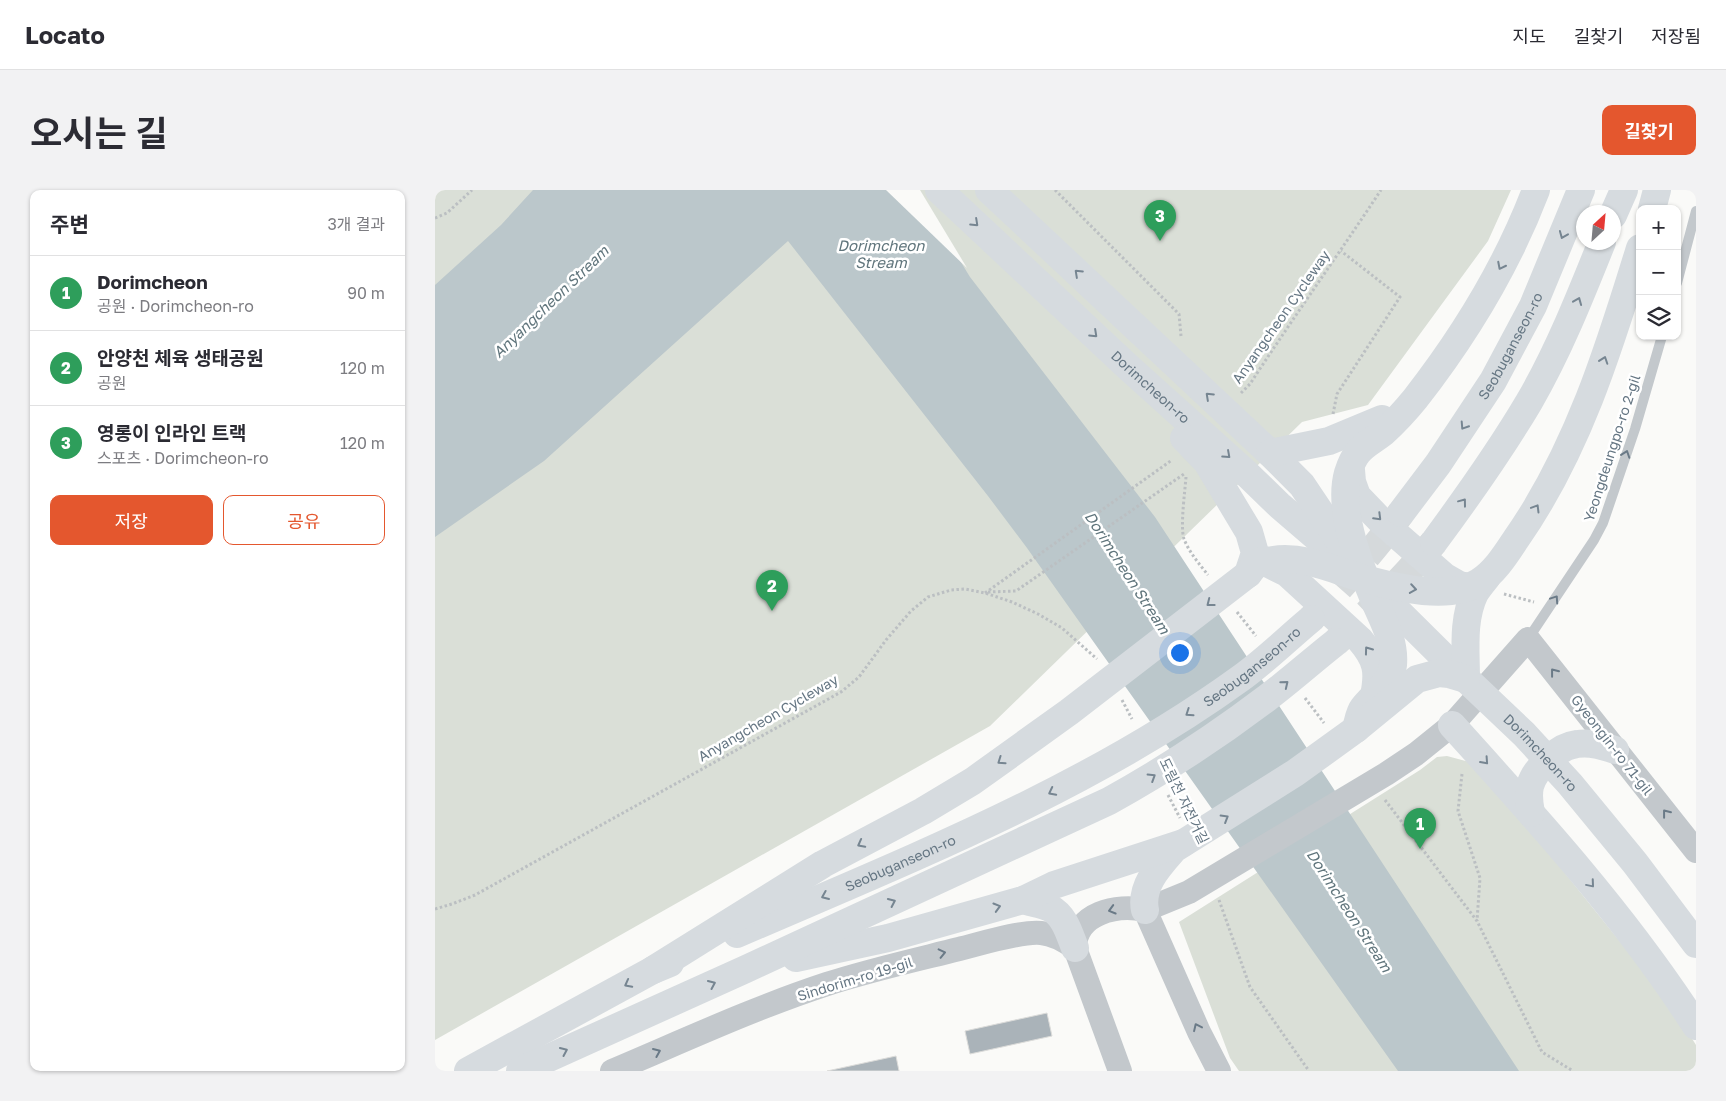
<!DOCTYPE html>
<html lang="ko">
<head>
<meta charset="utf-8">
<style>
  :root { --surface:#fff; --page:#f2f2f3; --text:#2b2b33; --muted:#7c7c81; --line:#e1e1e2; --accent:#e4572e }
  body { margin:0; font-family:"Golos Text","Noto Sans KR",sans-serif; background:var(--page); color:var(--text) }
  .controls { position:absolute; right:15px; top:15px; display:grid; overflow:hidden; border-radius:10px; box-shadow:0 1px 4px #0004 }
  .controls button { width:45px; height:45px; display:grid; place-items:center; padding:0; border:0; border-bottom:1px solid var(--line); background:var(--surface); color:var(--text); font:25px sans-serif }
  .compass { position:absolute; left:1141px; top:15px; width:45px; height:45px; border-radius:50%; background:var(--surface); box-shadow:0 1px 4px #0004; rotate:26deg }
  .you { position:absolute; left:744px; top:462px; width:18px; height:18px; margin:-12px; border:4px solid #fff; border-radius:50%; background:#1a73e8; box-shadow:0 0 0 8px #1a73e833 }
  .badge { display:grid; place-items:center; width:32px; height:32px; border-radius:50%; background:var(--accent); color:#fff; font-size:16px; font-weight:700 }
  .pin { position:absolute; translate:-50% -41px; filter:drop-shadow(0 1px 2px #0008) }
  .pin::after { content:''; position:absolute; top:26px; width:18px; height:15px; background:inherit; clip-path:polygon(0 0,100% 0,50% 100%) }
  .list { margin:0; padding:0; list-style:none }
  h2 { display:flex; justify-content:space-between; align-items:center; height:65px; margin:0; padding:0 20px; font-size:21px }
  h2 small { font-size:16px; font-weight:400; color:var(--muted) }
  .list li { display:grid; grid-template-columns:32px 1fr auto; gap:15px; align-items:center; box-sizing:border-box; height:75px; padding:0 20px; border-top:1px solid var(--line) }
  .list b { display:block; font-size:19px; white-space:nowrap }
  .list p { margin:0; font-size:16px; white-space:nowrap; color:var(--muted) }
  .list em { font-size:16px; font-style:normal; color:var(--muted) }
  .actions { display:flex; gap:10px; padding:15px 20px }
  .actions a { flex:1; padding:11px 0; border:1px solid var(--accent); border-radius:10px; text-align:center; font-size:18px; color:var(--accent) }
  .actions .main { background:var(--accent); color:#fff }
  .icon { flex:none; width:28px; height:28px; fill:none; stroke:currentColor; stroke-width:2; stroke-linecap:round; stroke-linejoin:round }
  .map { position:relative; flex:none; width:1261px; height:881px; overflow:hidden; border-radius:10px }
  header { display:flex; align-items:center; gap:30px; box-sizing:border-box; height:70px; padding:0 25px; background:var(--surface); border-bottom:1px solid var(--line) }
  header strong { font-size:24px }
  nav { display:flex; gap:28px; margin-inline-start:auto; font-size:18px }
  .intro { display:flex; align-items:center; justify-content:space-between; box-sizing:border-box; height:120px; padding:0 30px }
  h1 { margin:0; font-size:35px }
  .button { padding:12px 22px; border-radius:10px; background:var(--accent); color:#fff; font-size:18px; font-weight:700 }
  main { display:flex; gap:30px; padding:0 30px }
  aside { flex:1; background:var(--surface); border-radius:10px; box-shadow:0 1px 4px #0004 }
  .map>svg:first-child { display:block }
  .green { fill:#dadfd7 }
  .water { fill:#bbc7cb }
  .pier { fill:#fafaf8 }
  .building { fill:#aab3b9; stroke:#dcdcda }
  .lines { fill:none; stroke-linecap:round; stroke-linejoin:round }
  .primary-tunnel { stroke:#d5d9db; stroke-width:28; stroke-dasharray:28 14; stroke-linecap:butt }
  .path { stroke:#bbbfc2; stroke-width:3; stroke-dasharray:2.5 2.5; stroke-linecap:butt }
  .service { stroke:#c3c8cc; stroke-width:10 }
  .tertiary { stroke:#c3c8cc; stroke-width:24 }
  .primary { stroke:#d6dbdf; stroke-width:28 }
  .oneway { stroke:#768591 }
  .oneway2 { stroke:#6a7a87 }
  .labels { text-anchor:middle; stroke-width:5; stroke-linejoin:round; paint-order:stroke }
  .street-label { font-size:14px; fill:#657683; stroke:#fff }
  .water-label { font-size:15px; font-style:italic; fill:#60757c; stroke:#fff }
</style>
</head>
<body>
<header>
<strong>Locato</strong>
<nav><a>지도</a><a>길찾기</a><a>저장됨</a></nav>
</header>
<div class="intro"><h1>오시는 길</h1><a class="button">길찾기</a></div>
<main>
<aside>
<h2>주변<small>3개 결과</small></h2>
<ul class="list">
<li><span class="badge" style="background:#2e9e5b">1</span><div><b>Dorimcheon</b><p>공원 · Dorimcheon-ro</p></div><em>90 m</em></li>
<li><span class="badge" style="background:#2e9e5b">2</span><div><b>안양천 체육 생태공원</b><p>공원</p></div><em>120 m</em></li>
<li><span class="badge" style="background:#2e9e5b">3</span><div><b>영롱이 인라인 트랙</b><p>스포츠 · Dorimcheon-ro</p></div><em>120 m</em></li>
</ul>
<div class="actions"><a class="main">저장</a><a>공유</a></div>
</aside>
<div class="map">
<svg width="1261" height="881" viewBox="0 0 1261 881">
  <rect width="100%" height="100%" fill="#fafaf8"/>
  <!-- green -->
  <g class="green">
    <polygon points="0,0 1076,0 1053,51 933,215 867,232 555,536 0,850"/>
    <polygon points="1012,566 1038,573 1051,585 1236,815 1261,855 1261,881 804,881 795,868 744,732 985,580 1002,567"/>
  </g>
  <!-- water -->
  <polygon class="water" points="98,0 482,0 535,87 720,327 1084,881 963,881 592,358 553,306 353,51 109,271 0,347 0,95 66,35"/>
  <!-- pier -->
  <polygon class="pier" points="451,0 485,0 532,78"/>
  <!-- building -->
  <g class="building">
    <polygon points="612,823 617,846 535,864 530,841"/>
    <polygon points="461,866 464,881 392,881"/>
  </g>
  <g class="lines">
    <!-- primary-tunnel -->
    <g class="primary-tunnel">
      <path d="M876,429C908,395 938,361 966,323"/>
      <path d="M901,452C936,421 969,388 999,352"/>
    </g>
    <!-- path -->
    <g class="path">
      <polyline points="620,0 744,124 746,146"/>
      <polyline points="0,28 12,23 37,0"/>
      <path d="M806,203L815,194C858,128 903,65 946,0"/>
      <polyline points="898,224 902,204 965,107 906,61"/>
      <path d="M751,287C750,301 745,337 749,349C754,362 765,375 773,385"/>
      <polyline points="553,402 581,401 749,284"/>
      <polyline points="550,403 737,270"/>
      <polyline points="1069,404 1099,412"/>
      <polyline points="802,422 821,446"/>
      <polyline points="870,508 889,533"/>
      <polyline points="687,510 697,529"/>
      <polyline points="1027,584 1023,621 1045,688 1042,731"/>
      <polyline points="733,605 745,628"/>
      <polyline points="950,610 1042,731 1107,862 1138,881"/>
      <polyline points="784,710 815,797 874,881"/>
      <polyline points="0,719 17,714 40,705 406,502 424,487 451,450 476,421 493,407 516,400 530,399 550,403 577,412 603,424 627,438 662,469"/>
    </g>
    <!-- service -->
    <g class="service">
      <polyline points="1242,93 1261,21"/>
      <polyline points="1093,449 1159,350 1168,333 1200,239 1227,146"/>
    </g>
    <!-- tertiary -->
    <g class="tertiary">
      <polyline points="710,720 754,702 951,584 981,564 1017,535 1093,449 1261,661"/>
      <path d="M177,881C248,851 319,818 392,794C435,780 480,770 524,759C545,754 585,741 606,743C619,744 629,750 640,758"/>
      <path d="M685,881L640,758C640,723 682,714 710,720L764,842L784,881"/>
    </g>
    <!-- primary -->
    <g class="primary">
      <path id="s1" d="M504,0L693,177L813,285L844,315L930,389L1031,489L1089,544L1135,594L1200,673L1261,754"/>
      <polyline points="554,0 835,263 867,295 910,359"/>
      <polyline points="1217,19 1222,0"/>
      <polyline points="1178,25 1189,0"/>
      <polyline points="749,248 772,272 814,342 820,363 813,384"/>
      <polyline points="835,263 894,251 947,229"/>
      <polyline points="916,280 917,292 922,306 947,332 1010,387 1024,395 1035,397"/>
      <path id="s2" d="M966,323L1003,274L1058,191L1098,116L1146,0"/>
      <path d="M999,352C1033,306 1065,261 1094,212C1123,162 1145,107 1167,52"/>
      <path d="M827,372L834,374L852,383L925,450C942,470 944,481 939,506"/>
      <path d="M1031,489C1031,462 1027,429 1040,403C1043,398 1048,392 1052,387"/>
      <path d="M1017,535C1104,631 1191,727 1261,836"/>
      <path d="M921,539C923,532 924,523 928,518C939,504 956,493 958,475C960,453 950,434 941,414C926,379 902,321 913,283C921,257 930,257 949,242C960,232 971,220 980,209C1030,145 1072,76 1101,0"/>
      <path d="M1096,623C1094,613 1093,605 1095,596C1100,578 1124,556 1142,554C1156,552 1168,556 1180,560"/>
      <path d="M588,710C596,713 607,714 615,718C630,726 634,743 640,758"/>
      <path d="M710,720C705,696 724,676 739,659L860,583L921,539L982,489L1004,483L1014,484L1031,489"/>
      <path id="s3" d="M302,744C475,669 653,599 806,488C831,470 853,448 876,429"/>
      <polyline points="361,768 453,748 588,710 619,695 748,653"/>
      <path d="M218,780L388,674L488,621L538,591L634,522L813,384C816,380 820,375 824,372C827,370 834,371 838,370C869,365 901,381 930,389C962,398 1015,411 1044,392C1060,382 1071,364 1081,349C1142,262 1174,159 1205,58"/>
      <polyline points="33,881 218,780 235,773"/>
      <path d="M85,881L311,779L674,611C730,580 782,546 832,508C856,490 878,470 901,452"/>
    </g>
  </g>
  <!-- one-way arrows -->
  <defs><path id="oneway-chevron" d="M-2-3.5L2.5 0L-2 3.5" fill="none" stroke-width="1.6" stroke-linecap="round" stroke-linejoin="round" transform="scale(1.25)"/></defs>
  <g class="oneway">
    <use href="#oneway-chevron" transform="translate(540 33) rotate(43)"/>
    <use href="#oneway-chevron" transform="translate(1128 45) rotate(112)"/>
    <use href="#oneway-chevron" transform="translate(1066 76) rotate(117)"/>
    <use href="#oneway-chevron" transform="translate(643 83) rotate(-137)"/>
    <use href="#oneway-chevron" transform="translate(1143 111) rotate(-68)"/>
    <use href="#oneway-chevron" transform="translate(659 144) rotate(43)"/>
    <use href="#oneway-chevron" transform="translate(1169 170) rotate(-71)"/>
    <use href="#oneway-chevron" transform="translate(774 206) rotate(-137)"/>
    <use href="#oneway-chevron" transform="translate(1029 236) rotate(123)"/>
    <use href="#oneway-chevron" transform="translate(792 265) rotate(42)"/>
    <use href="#oneway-chevron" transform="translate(1028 312) rotate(-53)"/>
    <use href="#oneway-chevron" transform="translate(1101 318) rotate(-59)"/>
    <use href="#oneway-chevron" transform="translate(943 327) rotate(45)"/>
    <use href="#oneway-chevron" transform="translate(978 399) rotate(9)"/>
    <use href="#oneway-chevron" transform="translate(775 413) rotate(142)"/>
    <use href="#oneway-chevron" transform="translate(933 460) rotate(-126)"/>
    <use href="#oneway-chevron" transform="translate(850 494) rotate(-39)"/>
    <use href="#oneway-chevron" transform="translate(754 523) rotate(146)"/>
    <use href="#oneway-chevron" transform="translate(566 571) rotate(145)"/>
    <use href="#oneway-chevron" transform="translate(1050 571) rotate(48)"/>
    <use href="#oneway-chevron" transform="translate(717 587) rotate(-32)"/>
    <use href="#oneway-chevron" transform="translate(617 602) rotate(153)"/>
    <use href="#oneway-chevron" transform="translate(790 628) rotate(-31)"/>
    <use href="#oneway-chevron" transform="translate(426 654) rotate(152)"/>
    <use href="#oneway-chevron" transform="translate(1156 694) rotate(50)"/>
    <use href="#oneway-chevron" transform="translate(390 706) rotate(157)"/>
    <use href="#oneway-chevron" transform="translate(457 712) rotate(-25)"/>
    <use href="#oneway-chevron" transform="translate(562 717) rotate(-16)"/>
    <use href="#oneway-chevron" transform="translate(193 794) rotate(152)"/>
    <use href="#oneway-chevron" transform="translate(277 794) rotate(-24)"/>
    <use href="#oneway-chevron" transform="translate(129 861) rotate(-24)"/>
  </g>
  <g class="oneway2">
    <use href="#oneway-chevron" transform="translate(1191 264) rotate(-71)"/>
    <use href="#oneway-chevron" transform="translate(1120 409) rotate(-56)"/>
    <use href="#oneway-chevron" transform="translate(1119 482) rotate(-128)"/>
    <use href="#oneway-chevron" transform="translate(1231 623) rotate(-128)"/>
    <use href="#oneway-chevron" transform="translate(677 720) rotate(164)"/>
    <use href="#oneway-chevron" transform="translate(507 763) rotate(-13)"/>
    <use href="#oneway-chevron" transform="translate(762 837) rotate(-115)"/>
    <use href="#oneway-chevron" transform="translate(222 862) rotate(-23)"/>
  </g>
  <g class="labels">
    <!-- street labels -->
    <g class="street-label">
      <text transform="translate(846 127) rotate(-55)" y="5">Anyangcheon Cycleway</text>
      <text dy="5" stroke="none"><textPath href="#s2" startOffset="200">Seobuganseon-ro</textPath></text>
      <text dy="5" stroke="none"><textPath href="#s1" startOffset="289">Dorimcheon-ro</textPath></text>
      <text transform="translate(1177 258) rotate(-72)" y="5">Yeongdeungpo-ro 2-gil</text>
      <text dy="5" stroke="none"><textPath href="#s3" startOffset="582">Seobuganseon-ro</textPath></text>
      <text transform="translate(333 528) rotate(-30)" y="5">Anyangcheon Cycleway</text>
      <text transform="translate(1177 555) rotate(52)" y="5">Gyeongin-ro 71-gil</text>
      <text dy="5" stroke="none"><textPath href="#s1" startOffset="824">Dorimcheon-ro</textPath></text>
      <text transform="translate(749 611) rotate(64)" y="5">도림천 자전거길</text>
      <text dy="5" stroke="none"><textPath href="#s3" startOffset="178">Seobuganseon-ro</textPath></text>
      <text transform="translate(420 789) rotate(-17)" y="5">Sindorim-ro 19-gil</text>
    </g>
    <!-- water labels -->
    <g class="water-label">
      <text x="446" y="61">Dorimcheon<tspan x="446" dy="17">Stream</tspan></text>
      <text transform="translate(116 112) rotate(-44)" y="5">Anyangcheon Stream</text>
      <text transform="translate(692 383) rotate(57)" y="5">Dorimcheon Stream</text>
      <text transform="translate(914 721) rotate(57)" y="5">Dorimcheon Stream</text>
    </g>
  </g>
</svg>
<div class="controls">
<button>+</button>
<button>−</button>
<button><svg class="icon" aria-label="layers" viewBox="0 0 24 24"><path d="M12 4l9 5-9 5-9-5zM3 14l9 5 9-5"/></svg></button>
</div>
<svg class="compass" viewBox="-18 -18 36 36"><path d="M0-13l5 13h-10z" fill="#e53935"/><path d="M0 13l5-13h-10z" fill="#7c7c81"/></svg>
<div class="you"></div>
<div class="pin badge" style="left:985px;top:659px;background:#2e9e5b">1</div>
<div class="pin badge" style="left:337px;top:421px;background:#2e9e5b">2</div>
<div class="pin badge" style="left:725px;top:51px;background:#2e9e5b">3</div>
</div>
</main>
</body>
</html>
